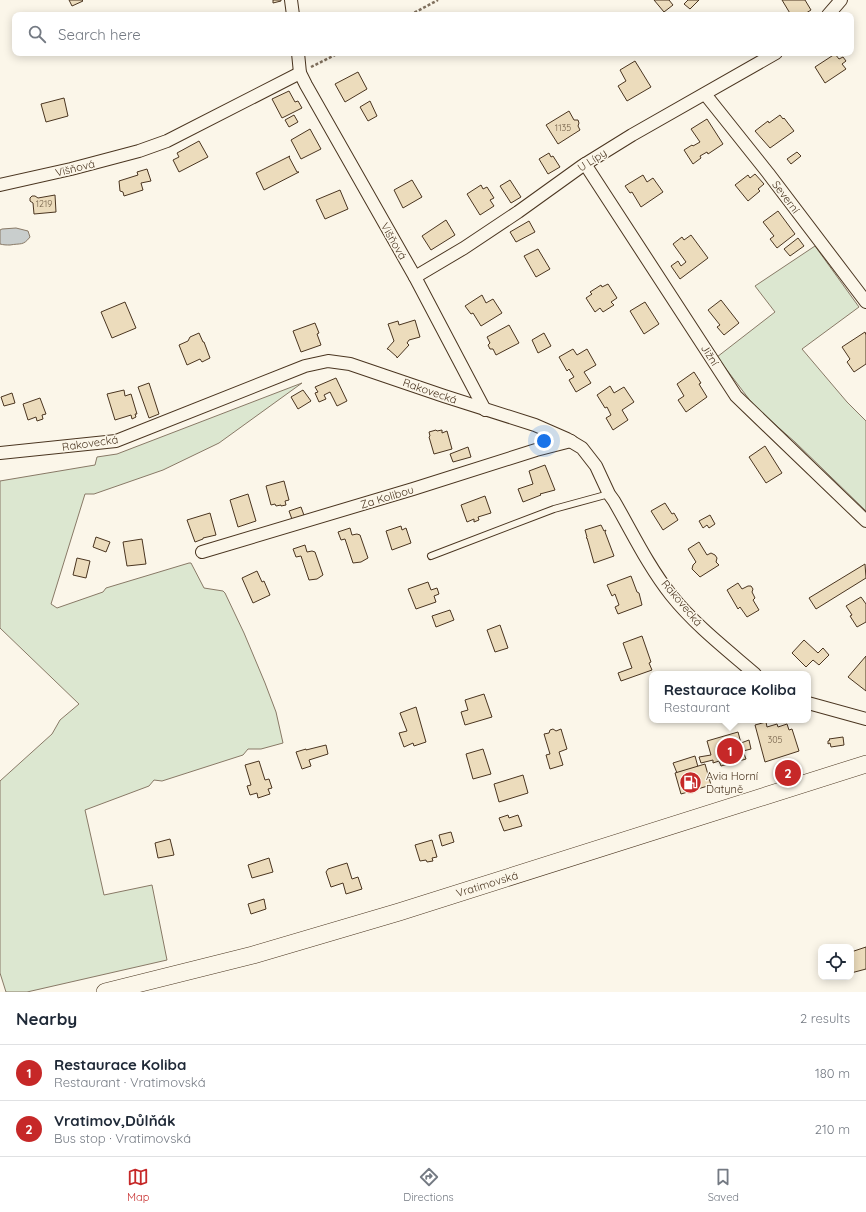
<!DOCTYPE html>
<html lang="en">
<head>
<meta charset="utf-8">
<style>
  :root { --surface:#fff; --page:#f6f6f7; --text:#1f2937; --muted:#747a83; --line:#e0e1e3; --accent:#c62828 }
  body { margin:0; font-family:Quicksand,sans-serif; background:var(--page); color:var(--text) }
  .controls { position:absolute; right:12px; bottom:12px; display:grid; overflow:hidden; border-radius:8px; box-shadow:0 2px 10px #0003 }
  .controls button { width:36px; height:36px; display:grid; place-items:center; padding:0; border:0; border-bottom:1px solid var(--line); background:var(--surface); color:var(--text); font:20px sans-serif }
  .you { position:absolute; left:544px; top:441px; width:14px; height:14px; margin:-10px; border:3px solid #fff; border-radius:50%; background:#1a73e8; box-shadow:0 0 0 6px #1a73e833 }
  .badge { display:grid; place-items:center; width:26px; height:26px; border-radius:50%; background:var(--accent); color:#fff; font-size:13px; font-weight:700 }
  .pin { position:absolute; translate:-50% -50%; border:2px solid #fff; box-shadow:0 1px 4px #0006 }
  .popup { position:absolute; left:649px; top:671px; width:162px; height:52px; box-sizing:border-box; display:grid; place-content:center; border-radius:8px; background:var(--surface); filter:drop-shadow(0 1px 3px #0005); font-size:13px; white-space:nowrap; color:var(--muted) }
  .popup b { font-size:15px; color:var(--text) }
  .popup::after { content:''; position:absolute; left:50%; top:100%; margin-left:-8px; border:8px solid transparent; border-top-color:var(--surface) }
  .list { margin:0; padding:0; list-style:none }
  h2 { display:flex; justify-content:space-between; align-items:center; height:52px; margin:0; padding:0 16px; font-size:17px }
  h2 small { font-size:13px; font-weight:400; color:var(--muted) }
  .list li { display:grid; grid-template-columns:26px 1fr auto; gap:12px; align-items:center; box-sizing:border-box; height:56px; padding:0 16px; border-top:1px solid var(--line) }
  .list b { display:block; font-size:15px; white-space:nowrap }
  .list p { margin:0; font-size:13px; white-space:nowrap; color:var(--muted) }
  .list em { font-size:13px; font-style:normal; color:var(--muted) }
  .icon { flex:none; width:22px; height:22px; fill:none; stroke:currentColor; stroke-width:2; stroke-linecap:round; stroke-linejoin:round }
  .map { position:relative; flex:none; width:866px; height:992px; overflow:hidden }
  .search { position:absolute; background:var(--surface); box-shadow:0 2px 10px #0003; left:12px; right:12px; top:12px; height:44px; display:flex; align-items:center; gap:10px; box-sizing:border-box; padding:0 14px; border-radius:8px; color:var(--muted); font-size:15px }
  .sheet { height:164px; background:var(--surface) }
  nav { display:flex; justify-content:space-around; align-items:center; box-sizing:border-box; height:56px; border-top:1px solid var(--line); background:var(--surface); font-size:11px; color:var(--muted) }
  nav a { display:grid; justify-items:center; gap:2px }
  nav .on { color:var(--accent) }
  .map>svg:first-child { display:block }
  .green { fill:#dce7d0; stroke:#887966 }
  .water { fill:#c9cecd; stroke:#887966 }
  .building { fill:#ecdcbc; stroke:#4a3520 }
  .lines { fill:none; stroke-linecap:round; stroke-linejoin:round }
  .service-casing { stroke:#4a3520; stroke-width:8 }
  .minor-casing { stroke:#4a3520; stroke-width:14 }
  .secondary-casing { stroke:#4a3520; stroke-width:18 }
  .path { stroke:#7f6f5c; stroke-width:2.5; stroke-dasharray:3 2; stroke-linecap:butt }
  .service { stroke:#fbf6e9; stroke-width:6 }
  .minor { stroke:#fbf6e9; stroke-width:12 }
  .secondary { stroke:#fbf6e9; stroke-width:17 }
  .labels { text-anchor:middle; stroke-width:3; stroke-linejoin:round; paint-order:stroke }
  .number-label { font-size:9px; fill:#725f47 }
  .street-label { font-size:11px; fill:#4a3520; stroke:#fbf6e9 }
  .poi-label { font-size:11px; fill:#4a3520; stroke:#fbf6e9; text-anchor:start }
</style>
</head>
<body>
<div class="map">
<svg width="866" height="992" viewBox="0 0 866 992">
  <rect width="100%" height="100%" fill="#fbf6e9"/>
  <!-- green -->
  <g class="green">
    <polygon points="815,246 859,307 802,349 847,402 866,421 866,511 795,442 755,407 717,357 775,312 755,286"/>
    <polygon points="302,383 219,443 163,470 94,494 85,494 51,604 57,608 103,592 106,588 189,563 191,563 204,588 223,591 225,593 244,633 265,683 276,712 283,743 261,749 248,749 243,755 162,781 154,780 149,786 85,810 104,895 152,885 167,960 27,992 6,992 0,973 0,781 52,734 60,720 79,704 0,628 0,481 95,465 97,457 117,454"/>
  </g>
  <!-- water -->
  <path class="water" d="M16,228L28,231L30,237C23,246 21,243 10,245C6,245 4,245 0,244V230L2,229Z"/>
  <!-- building -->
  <g class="building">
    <polygon points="69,0 82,0 83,1 72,6"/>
    <polygon points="273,0 281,0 281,1 273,3"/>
    <polygon points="654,0 669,0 673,5 664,12"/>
    <polygon points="688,0 699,0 690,9 684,4"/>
    <polygon points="782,0 805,0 811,10 803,15 801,13 798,15 791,15"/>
    <polygon points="835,54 839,59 843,57 846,61 842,64 846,69 825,83 815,67"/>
    <polygon points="635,61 651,87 627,101 618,86 626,81 620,70"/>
    <polygon points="358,72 367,89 345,102 335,84"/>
    <polygon points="289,91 295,102 298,101 302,108 282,118 272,99"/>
    <polygon points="64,98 68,116 46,122 41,104"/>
    <polygon points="370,101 377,116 368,121 360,107"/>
    <polygon points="569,111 574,120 578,120 579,123 578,126 580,130 558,144 546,125"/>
    <polygon points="294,115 298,122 289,127 285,120"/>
    <polygon points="780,115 783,119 784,118 794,131 770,148 755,131 768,121 769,123"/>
    <polygon points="707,119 723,144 708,154 707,152 700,156 701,158 693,164 684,150 692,145 693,146 700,142 691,129"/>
    <polygon points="310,129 321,149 301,159 291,140"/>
    <polygon points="199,141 208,157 179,172 173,160 179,157 177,153"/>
    <polygon points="797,152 801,156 791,164 787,159"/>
    <polygon points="549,153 551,157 553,156 560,167 548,174 539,159"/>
    <polygon points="290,156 289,157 297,172 299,172 264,190 256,173"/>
    <polygon points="147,169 151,181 141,183 143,190 124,196 123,192 120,191 119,181 138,175 137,172"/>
    <polygon points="755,174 764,184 758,189 760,191 748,201 735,185 748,175 750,178"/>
    <polygon points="643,175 647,182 653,178 663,192 641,207 632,192 630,193 625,186"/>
    <polygon points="412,180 422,197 403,208 394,190"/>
    <polygon points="510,180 521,197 511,203 500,186"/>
    <polygon points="481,185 483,189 487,187 494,198 490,200 494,206 480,215 467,194"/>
    <polygon points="340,190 348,209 325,219 316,200"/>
    <polygon points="55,195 56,212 34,214 33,203 30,201 30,198 32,196 35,196 38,198"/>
    <polygon points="778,211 795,234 777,248 770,239 774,236 763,222"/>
    <polygon points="446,220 455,235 431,250 422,236"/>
    <polygon points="529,221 535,232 516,242 510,232"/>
    <polygon points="691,235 708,258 680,279 671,266 678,261 681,266 686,262 673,244 682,237 684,240"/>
    <polygon points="798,238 804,246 790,256 784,249"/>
    <polygon points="538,249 550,269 536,277 524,256"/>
    <polygon points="608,284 617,298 611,302 614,305 603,312 600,308 595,312 586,298 592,294 590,292 601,285 602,287"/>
    <polygon points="482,295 486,303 493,299 502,313 481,326 473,313 471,314 465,306"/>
    <polygon points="721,300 739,323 724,335 717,327 720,325 708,310"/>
    <polygon points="125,302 136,328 112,338 101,312"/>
    <polygon points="645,302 659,324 644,334 630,311"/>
    <polygon points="415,320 420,337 409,340 407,343 409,345 397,358 397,357 388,349 387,349 394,341 388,324 398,321 399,325"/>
    <polygon points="315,323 319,333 317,334 321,345 301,352 293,331"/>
    <polygon points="509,325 519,343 496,355 493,349 490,349 488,345 490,343 487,337"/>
    <polygon points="865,332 866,335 866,364 854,372 847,362 850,359 842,347"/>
    <polygon points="199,333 203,342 204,342 210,358 202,362 200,359 187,365 179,345 188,341 190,337"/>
    <polygon points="544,333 551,346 538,353 532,340"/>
    <polygon points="573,349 577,355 587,349 596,365 584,372 591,383 576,392 569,380 574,377 569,369 567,371 559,357"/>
    <polygon points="694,372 701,383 699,384 707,397 686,412 678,400 684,396 677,384"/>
    <polygon points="336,378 347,401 337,406 330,392 324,395 326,399 319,402 315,393 318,392 315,387"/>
    <polygon points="149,383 159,414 149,418 138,387"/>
    <polygon points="610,386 614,393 624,387 634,402 622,410 628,420 613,430 606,418 611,415 607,407 605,408 597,395"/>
    <polygon points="124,390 125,396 131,394 137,414 135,414 136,417 132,419 131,415 115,420 107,394"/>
    <polygon points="303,390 311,401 298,409 291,397"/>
    <polygon points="12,393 15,403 4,406 1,397"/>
    <polygon points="40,398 46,414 42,415 43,419 37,421 36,417 28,420 23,404"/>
    <polygon points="436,430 437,431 442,430 442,433 447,431 452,449 434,454 429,437 430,436 429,432"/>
    <polygon points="765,446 782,473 766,483 749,457"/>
    <polygon points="468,447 471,457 453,462 450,454"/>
    <polygon points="545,465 555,490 540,494 541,495 523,502 518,489 533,484 529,471"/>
    <polygon points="284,481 289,500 285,501 286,505 281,506 281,505 276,506 275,504 271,505 266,486"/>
    <polygon points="248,494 256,521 238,527 230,500"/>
    <polygon points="485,496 491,513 478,517 479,520 474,522 474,519 467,522 461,505"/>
    <polygon points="665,503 672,514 674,513 678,520 663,530 651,511"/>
    <polygon points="301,507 305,518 293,522 289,511"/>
    <polygon points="210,513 216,535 203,538 203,539 195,542 187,520"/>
    <polygon points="710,515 715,524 709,528 707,525 703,528 699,521"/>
    <polygon points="601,525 604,531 606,530 605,532 614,556 594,563 587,538 586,538 587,537 585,530"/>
    <polygon points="401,526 402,530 406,528 411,543 392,550 386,531"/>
    <polygon points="350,528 352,535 357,534 360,535 368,558 361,562 353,563 345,539 341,540 338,532"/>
    <polygon points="96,537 110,542 106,552 93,547"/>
    <polygon points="142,539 146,564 127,566 123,542"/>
    <polygon points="699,542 707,555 711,553 715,555 717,558 716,562 719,565 700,577 692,569 693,565 696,562 688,549"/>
    <polygon points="305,545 307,552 312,551 315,552 323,575 317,579 309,580 301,556 296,557 293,549"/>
    <polygon points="77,558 90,561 86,578 73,575"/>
    <polygon points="865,564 866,578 816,609 809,598"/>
    <polygon points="257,571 262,582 264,581 270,595 253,603 242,578"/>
    <polygon points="631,576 637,592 639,593 642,605 618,614 615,607 619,605 615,594 612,596 607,585"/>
    <polygon points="428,582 431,590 437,588 439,594 434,596 436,602 416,609 408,589"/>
    <polygon points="738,583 742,589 748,586 751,586 753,589 752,592 755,598 753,600 759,610 747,617 740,607 738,609 727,590"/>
    <polygon points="861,597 866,604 866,622 857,627 850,616 852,615 846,606"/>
    <polygon points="450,610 454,620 436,627 432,616"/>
    <polygon points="500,625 508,648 495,652 487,630"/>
    <polygon points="642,636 651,662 649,663 652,670 621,681 618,673 632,668 623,643"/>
    <polygon points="804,640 818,653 823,648 829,655 819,665 813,660 806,667 792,653"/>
    <polygon points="866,656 866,691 848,677"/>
    <polygon points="484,694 492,717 465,725 461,712 468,710 465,700"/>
    <polygon points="416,707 426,742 414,746 413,743 404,747 399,733 407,731 400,713"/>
    <polygon points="766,722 767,727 777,724 778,727 787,724 789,730 792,729 799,751 765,762 755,725"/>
    <polygon points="553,729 556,731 561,729 567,749 559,752 563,765 550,769 546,755 550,754 544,734 549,733 550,730"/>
    <polygon points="738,732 741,743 749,740 751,749 743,751 746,759 721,766 719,761 713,763 713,760 701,763 699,757 711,755 707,741"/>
    <polygon points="843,737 844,745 831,747 830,743 828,744 828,741 830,740 829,739"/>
    <polygon points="326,745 328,754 309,760 311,766 302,769 296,752 306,749 306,750"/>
    <polygon points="483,749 491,774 473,779 466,754"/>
    <polygon points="695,756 698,767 677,773 673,763"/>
    <polygon points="259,761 265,780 269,779 272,788 268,789 270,794 258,798 257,793 250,795 247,786 251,785 245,765"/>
    <polygon points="705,764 711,785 681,794 675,773"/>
    <polygon points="523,775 528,793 499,802 494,784"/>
    <polygon points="508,815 509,818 518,815 522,826 504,831 499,818"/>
    <polygon points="451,832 454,842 442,846 439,835"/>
    <polygon points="170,839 174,855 158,858 155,843"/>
    <polygon points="432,840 437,857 432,858 433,861 427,862 426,860 420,861 415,845"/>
    <polygon points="269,858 273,872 252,878 248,865"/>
    <polygon points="347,863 352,879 358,877 362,889 346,894 343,883 331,887 326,872 328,869"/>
    <polygon points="264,899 266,909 251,914 248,904"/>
    <polygon points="866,947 866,969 851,973 851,952"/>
  </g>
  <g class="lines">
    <defs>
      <polyline id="service" points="431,556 554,509 609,494"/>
      <g id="minor">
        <polyline points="291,0 293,15"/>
        <polyline points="828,15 841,0"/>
        <polyline points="298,53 300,73 306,85 415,277 485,410"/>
        <polyline points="705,94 768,173 866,302"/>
        <polyline points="585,164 736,396 866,521"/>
        <polyline points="0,185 71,169 139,151 167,141 300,73"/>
        <polyline points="415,277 464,248 518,212 582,166 632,135 776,53"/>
        <path d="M0,453L116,441L305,366L328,361L350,364L444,396L535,425L567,439L582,448L596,466L609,494L614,501C632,532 648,566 671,595C695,625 726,649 755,674"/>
        <polyline points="202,552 413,489 536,450 571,441"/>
        <polyline points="808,703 866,719"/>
      </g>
      <polyline id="secondary" points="105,992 253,955 399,912 866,764"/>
    </defs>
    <!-- service casing -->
    <use href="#service" class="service-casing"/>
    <!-- minor casing -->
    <use href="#minor" class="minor-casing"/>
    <!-- secondary casing -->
    <use href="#secondary" class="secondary-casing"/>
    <!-- path -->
    <g class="path">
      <polyline points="410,15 438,0"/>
      <polyline points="311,67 339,53"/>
    </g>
    <!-- service -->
    <use href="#service" class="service"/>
    <!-- minor -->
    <use href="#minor" class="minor"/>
    <!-- secondary -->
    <use href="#secondary" class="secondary"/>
  </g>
  <!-- icons -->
  <defs>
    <symbol id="fuel-disc" viewBox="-11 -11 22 22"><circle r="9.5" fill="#c62828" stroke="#fbf6e9"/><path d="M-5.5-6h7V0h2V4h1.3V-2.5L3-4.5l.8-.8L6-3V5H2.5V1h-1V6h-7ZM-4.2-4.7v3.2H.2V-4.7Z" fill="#fff"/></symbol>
  </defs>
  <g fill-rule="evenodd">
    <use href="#fuel-disc" x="678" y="770" width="25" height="25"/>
  </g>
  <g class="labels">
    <!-- number labels -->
    <g class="number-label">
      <text x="563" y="131">1135</text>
      <text x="44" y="207">1219</text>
      <text x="775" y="743">305</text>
    </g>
    <!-- street labels -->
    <g class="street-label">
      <text transform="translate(592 160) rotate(-33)" y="4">U Lípy</text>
      <text transform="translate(75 168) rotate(-14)" y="4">Višňová</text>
      <text transform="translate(786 197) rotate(53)" y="4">Severní</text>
      <text transform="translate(394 241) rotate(60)" y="4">Višňová</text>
      <text transform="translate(710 355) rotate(57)" y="4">Jižní</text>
      <text transform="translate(430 391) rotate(19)" y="4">Rakovecká</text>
      <text transform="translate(90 443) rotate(-8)" y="4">Rakovecká</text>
      <text transform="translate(387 497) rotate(-17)" y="4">Za Kolibou</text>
      <text transform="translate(682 603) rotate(50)" y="4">Rakovecká</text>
      <text transform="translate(487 884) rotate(-17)" y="4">Vratimovská</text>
    </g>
    <!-- poi labels -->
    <g class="poi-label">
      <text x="706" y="780">Avia Horní<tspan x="706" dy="13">Datyně</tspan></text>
    </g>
  </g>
</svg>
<div class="controls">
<button><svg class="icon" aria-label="locate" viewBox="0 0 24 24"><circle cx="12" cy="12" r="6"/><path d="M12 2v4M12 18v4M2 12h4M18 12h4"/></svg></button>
</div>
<div class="you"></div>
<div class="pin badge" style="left:730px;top:751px">1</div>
<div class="popup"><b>Restaurace Koliba</b>Restaurant</div>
<div class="pin badge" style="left:788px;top:773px">2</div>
<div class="search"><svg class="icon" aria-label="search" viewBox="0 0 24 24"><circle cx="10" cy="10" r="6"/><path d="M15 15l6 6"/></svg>Search here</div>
</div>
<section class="sheet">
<h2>Nearby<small>2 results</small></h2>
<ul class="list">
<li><span class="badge">1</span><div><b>Restaurace Koliba</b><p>Restaurant · Vratimovská</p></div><em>180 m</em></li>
<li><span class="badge">2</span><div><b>Vratimov,Důlňák</b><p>Bus stop · Vratimovská</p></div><em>210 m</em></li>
</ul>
</section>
<nav>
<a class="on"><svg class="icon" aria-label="map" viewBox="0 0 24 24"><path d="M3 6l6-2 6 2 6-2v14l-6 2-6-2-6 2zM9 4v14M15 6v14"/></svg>Map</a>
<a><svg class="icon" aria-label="directions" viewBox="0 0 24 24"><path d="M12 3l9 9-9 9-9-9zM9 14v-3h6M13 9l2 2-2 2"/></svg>Directions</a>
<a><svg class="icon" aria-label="saved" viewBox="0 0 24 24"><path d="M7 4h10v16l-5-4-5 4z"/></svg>Saved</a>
</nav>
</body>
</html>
